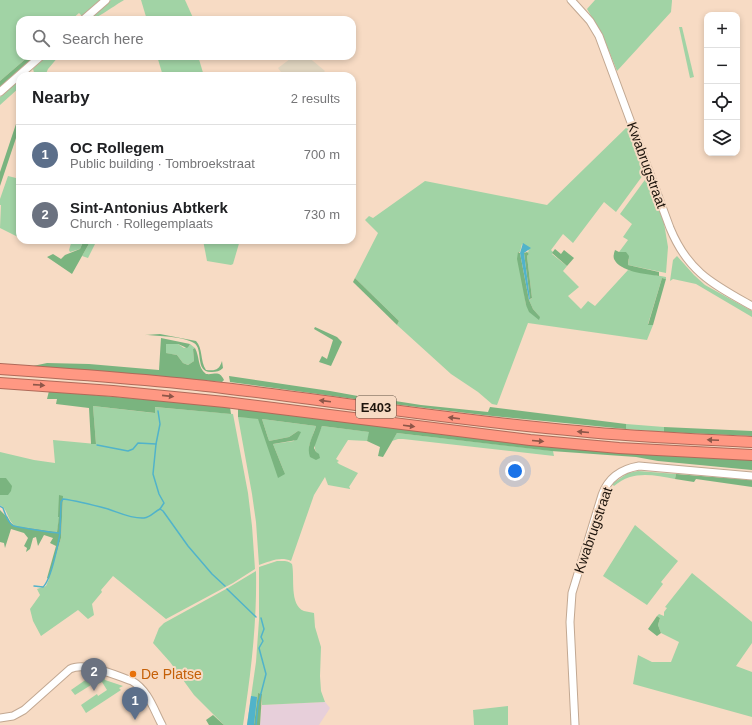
<!DOCTYPE html>
<html lang="en">
<head>
<meta charset="utf-8">
<style>
  :root { --surface:#fff; --page:#f6f6f6; --text:#202124; --muted:#757577; --line:#e0e0e0; --accent:#2563eb }
  body { margin:0; font-family:Arial,sans-serif; background:var(--page); color:var(--text) }
  .controls { position:absolute; right:12px; top:12px; display:grid; overflow:hidden; border-radius:8px; box-shadow:0 2px 6px #0003 }
  .controls button { width:36px; height:36px; display:grid; place-items:center; padding:0; border:0; border-bottom:1px solid var(--line); background:var(--surface); color:var(--text); font:20px sans-serif }
  .you { position:absolute; left:515px; top:471px; width:14px; height:14px; margin:-10px; border:3px solid #fff; border-radius:50%; background:#1a73e8; box-shadow:0 0 0 6px #1a73e833 }
  .badge { display:grid; place-items:center; width:26px; height:26px; border-radius:50%; background:var(--accent); color:#fff; font-size:13px; font-weight:700 }
  .pin { position:absolute; translate:-50% -33px; filter:drop-shadow(0 1px 2px #0008) }
  .pin::after { content:''; position:absolute; top:21px; width:14px; height:12px; background:inherit; clip-path:polygon(0 0,100% 0,50% 100%) }
  .list { margin:0; padding:0; list-style:none }
  h2 { display:flex; justify-content:space-between; align-items:center; height:52px; margin:0; padding:0 16px; font-size:17px }
  h2 small { font-size:13px; font-weight:400; color:var(--muted) }
  .list li { display:grid; grid-template-columns:26px 1fr auto; gap:12px; align-items:center; box-sizing:border-box; height:60px; padding:0 16px; border-top:1px solid var(--line) }
  .list b { display:block; font-size:15px; white-space:nowrap }
  .list p { margin:0; font-size:13px; white-space:nowrap; color:var(--muted) }
  .list em { font-size:13px; font-style:normal; color:var(--muted) }
  .icon { flex:none; width:22px; height:22px; fill:none; stroke:currentColor; stroke-width:2; stroke-linecap:round; stroke-linejoin:round }
  .map { position:relative; flex:none; width:752px; height:725px; overflow:hidden }
  .search { position:absolute; background:var(--surface); box-shadow:0 2px 6px #0003; left:16px; top:16px; width:340px; height:44px; display:flex; align-items:center; gap:10px; box-sizing:border-box; padding:0 14px; border-radius:12px; color:var(--muted); font-size:15px }
  .panel { position:absolute; background:var(--surface); box-shadow:0 2px 6px #0003; left:16px; top:72px; width:340px; height:172px; border-radius:12px }
  .map>svg:first-child { display:block }
  .commercial { fill:#e1d6c1 }
  .industrial { fill:#e7cfda }
  .green { fill:#a1d3a5; fill-rule:evenodd }
  .forest { fill:#7ab47f }
  .water { fill:#51b3ca }
  .lines { fill:none; stroke-linecap:round; stroke-linejoin:round }
  .stream { stroke:#51b3ca; stroke-width:1.5 }
  .minor-casing { stroke:#c2a892; stroke-width:9 }
  .highway-casing { stroke:#b06a59; stroke-width:12 }
  .minor { stroke:#fff; stroke-width:7 }
  .highway { stroke:#ff9883; stroke-width:10 }
  .oneway { fill:#8e5648 }
  .food-dot { fill:#e8710a; stroke:#f7dbc4; stroke-width:1.5 }
  .labels { text-anchor:middle; stroke-width:4; stroke-linejoin:round; paint-order:stroke }
  .shield { fill:#f7dbc4; stroke:#5e5043; stroke-width:1 }
  .shield-label { font-size:13px; font-weight:bold; fill:#1d140c }
  .street-label { font-size:14px; fill:#1d140c; stroke:#f7dbc4 }
  .food-label { font-size:14px; fill:#c56008; stroke:#f7dbc4; text-anchor:start }
</style>
</head>
<body>
<div class="map">
<svg width="752" height="725" viewBox="0 0 752 725">
  <rect width="100%" height="100%" fill="#f7dbc4"/>
  <!-- commercial -->
  <polygon class="commercial" points="294,56 307,56 325,71 323,73 325,76 284,76 278,68"/>
  <!-- industrial -->
  <polygon class="industrial" points="325,702 330,708 319,725 260,725 262,705"/>
  <!-- green -->
  <g class="green">
    <polygon points="0,0 100,0 82,16 79,13 71,20 20,20 20,56 29,56 0,81"/>
    <path d="M111,0H124C117,4 95,20 89,20Z"/>
    <polygon points="141,0 185,0 194,20 147,20"/>
    <polygon points="595,0 672,0 672,1 671,12 617,71 603,36 587,9"/>
    <polygon points="679,27 682,27 694,77 690,78"/>
    <polygon points="47,56 59,56 48,69 45,76 35,76 33,69"/>
    <polygon points="157,56 198,56 204,76 163,76"/>
    <polygon points="20,79 20,87 0,105 0,97"/>
    <path d="M628,126L646,171L616,212L604,202L573,243L563,234L551,250L553,252L552,254L567,266L563,271L579,287L568,296L581,309L588,301L595,306L628,270L666,277V279L662,278L648,324L653,325L647,340L528,323L497,405L492,404L478,392L451,374L397,325L399,321L355,278L378,233L365,220L369,216L373,218L425,181L547,205ZM522,244L529,251L527,252L529,254L527,256L532,298L529,300L533,309L540,317L526,305L518,252H520Z"/>
    <polygon points="8,176 20,179 20,238 0,228 1,205 0,205 0,199"/>
    <polygon points="647,177 664,223 668,247 666,273 628,265 629,259 619,252 628,240 623,237 632,224 620,214"/>
    <polygon points="72,240 84,240 80,249 70,252 69,250"/>
    <polygon points="91,240 97,240 88,258 82,256"/>
    <polygon points="203,240 240,240 233,264 231,265 207,261"/>
    <polygon points="677,256 694,275 705,285 752,311 752,317 696,284 673,279 670,281 673,260"/>
    <polygon points="166,344 178,344 184,348 189,346 190,344 195,348 193,349 194,361 188,365 183,363 177,355 165,353"/>
    <path d="M93,406L154,413V407L233,414L248,493L252,526L255,569L233,583L166,619L113,576L101,590L102,592L92,604L94,615L88,619L78,610L41,636L33,621L30,609L40,595L37,589L46,586L49,579L61,538L63,496L57,532L15,526C7,520 8,509 0,505V495H8L6,478H0V452L34,460L55,463L53,440L96,444Z"/>
    <path d="M238,417L258,418L285,474L273,444L294,441L298,431L289,437L269,441L262,419L316,426L309,446L316,452C312,444 319,433 322,426L370,432L367,441L348,440L336,459L339,461L337,462L339,464L358,473L349,487L350,488V489L328,485L325,477L314,495L291,561C280,556 269,562 259,565L256,522L252,494Z"/>
    <polygon points="626,424 664,427 664,432 626,429"/>
    <polygon points="397,433 553,451 554,456 403,439 398,439 392,441"/>
    <path d="M638,471L676,474L675,479C653,475 633,470 614,486L612,484L628,473Z"/>
    <polygon points="635,525 678,561 661,582 663,584 647,605 603,576"/>
    <path d="M277,561C282,561 288,560 292,564C295,577 289,605 304,611C307,612 311,612 314,613L315,627L321,647L320,676L321,691L325,702L262,705V694L258,693L254,725H247L256,662L259,620V567Z"/>
    <path d="M256,571C257,623 251,673 243,725H224L194,695L170,662L153,643L159,628L164,623L226,589Z"/>
    <polygon points="692,573 752,622 752,643 736,666 752,672 752,717 633,684 638,655 652,662 671,662 679,642 661,633 658,625 660,618 657,616 659,614 664,616 664,612 667,608 665,607"/>
    <polygon points="94,674 104,677 105,680 123,686 119,688 121,690 86,713 81,705 97,694 98,696 107,690 102,682 98,684 95,681 90,683 91,685 75,695 71,690"/>
    <polygon points="508,706 508,725 474,725 473,710"/>
  </g>
  <!-- forest -->
  <g class="forest">
    <polygon points="29,56 36,56 0,88 0,81"/>
    <polygon points="20,112 20,126 0,186 0,172"/>
    <polygon points="84,240 91,240 72,274 47,257 53,254 61,259 65,255 80,249"/>
    <polygon points="555,249 561,254 564,250 574,258 567,266 552,253"/>
    <path d="M615,250L619,252H626L629,256L628,265L659,272V276C646,274 620,272 614,259C613,256 614,253 615,250Z"/>
    <polygon points="518,252 520,253 529,300 533,309 540,317 539,320 529,312 526,305 517,259"/>
    <polygon points="527,252 529,254 527,256 532,298 530,299 524,253"/>
    <polygon points="355,278 399,321 397,325 353,282"/>
    <polygon points="662,278 666,279 653,325 648,325"/>
    <polygon points="315,327 337,337 342,342 331,366 319,362 322,356 327,359 333,340 314,329"/>
    <path d="M160,334L196,341C203,348 200,361 206,370C216,371 219,370 222,361L223,368C220,371 216,372 212,372C194,373 204,349 194,343C182,336 159,336 145,335Z"/>
    <path d="M161,338L190,344L189,346L187,348L178,344H166V353L177,355L183,363L188,365L194,361L193,349L195,348C200,357 197,367 206,374C215,375 219,370 224,380L222,382L33,366L47,363L89,364L159,370Z"/>
    <polygon points="229,376 330,391 369,398 369,401 230,382"/>
    <polygon points="49,391 230,407 231,414 155,407 155,413 93,406 96,444 91,444 89,408 56,404 57,399 47,399"/>
    <polygon points="376,398 421,405 488,412 490,407 626,424 626,429 483,415 376,402"/>
    <path d="M238,408L612,452L679,456L752,459V470L658,461L636,457L551,451L397,433L383,457L378,456L380,447L367,441L369,432L322,426L314,448L316,452L319,454L320,458L316,460L310,457C306,446 313,437 316,426L262,419L269,441L289,437L298,431L301,432L297,440L273,444L285,474L278,478L258,419L238,417Z"/>
    <polygon points="664,427 752,431 752,436 664,432"/>
    <polygon points="676,474 752,480 752,487 696,479 694,482 675,479"/>
    <polygon points="0,478 6,478 12,486 11,491 8,495 0,495"/>
    <polygon points="59,495 63,496 61,538 49,579 47,578 56,546 50,543 53,538 44,535 38,546 36,537 33,538 30,549 26,552 27,548 24,546 28,538 24,533 11,529 5,548 4,543 0,542 0,510 6,516 7,516 11,523 15,526 57,532 59,517 58,517"/>
    <polygon points="657,616 660,618 658,625 661,633 657,636 648,629"/>
    <polygon points="258,693 262,694 260,725 254,725"/>
    <polygon points="213,715 224,725 209,725 206,720"/>
  </g>
  <!-- water -->
  <g class="water">
    <polygon points="523,243 531,248 524,253 530,299 529,300 520,253"/>
    <polygon points="251,696 257,697 254,725 247,725"/>
  </g>
  <g class="lines">
    <!-- stream -->
    <g class="stream">
      <polyline points="158,411 160,424 156,444 153,474 159,494 164,503 160,509"/>
      <polyline points="97,445 128,451 133,449 138,443 156,444"/>
      <path d="M0,506L3,508C5,513 7,521 12,525C14,527 55,533 60,533L61,502L63,499C78,501 93,505 108,509C120,513 132,519 144,518C151,517 154,512 160,509L163,511L188,546L212,574L225,586"/>
      <path d="M34,586L43,587C51,580 58,545 60,533"/>
      <polyline points="227,589 256,617"/>
      <polyline points="256,725 258,705 266,674 259,648 263,641 261,637 264,629 261,618"/>
    </g>
    <defs>
      <g id="minor">
        <path d="M571,0L590,21L599,36L670,228C688,272 713,284 752,306"/>
        <polyline points="83,20 106,0"/>
        <polyline points="0,92 41,56"/>
        <path d="M0,718L13,716L24,710L70,669C85,661 117,676 132,681C148,690 154,710 162,725"/>
        <path d="M575,725L570,622L572,593L602,495C608,478 621,469 639,466L752,476"/>
      </g>
      <g id="highway">
        <path d="M0,369C74,374 149,379 223,388C341,402 459,421 578,431C636,437 694,439 752,442"/>
        <polyline points="0,383 113,391 225,402 530,440 619,448 752,455"/>
      </g>
    </defs>
    <!-- minor casing -->
    <use href="#minor" class="minor-casing"/>
    <!-- highway casing -->
    <use href="#highway" class="highway-casing"/>
    <!-- minor -->
    <use href="#minor" class="minor"/>
    <!-- highway -->
    <use href="#highway" class="highway"/>
  </g>
  <!-- one-way arrows -->
  <defs><path id="oneway-solid" d="M-6-.8H1V-3.2L6.5 0L1 3.2V.8H-6Z"/></defs>
  <g class="oneway">
    <use href="#oneway-solid" transform="translate(39 385) rotate(4)"/>
    <use href="#oneway-solid" transform="translate(168 396) rotate(6)"/>
    <use href="#oneway-solid" transform="translate(325 401) rotate(-173)"/>
    <use href="#oneway-solid" transform="translate(454 418) rotate(-173)"/>
    <use href="#oneway-solid" transform="translate(409 426) rotate(7)"/>
    <use href="#oneway-solid" transform="translate(583 432) rotate(-175)"/>
    <use href="#oneway-solid" transform="translate(713 440) rotate(-178)"/>
    <use href="#oneway-solid" transform="translate(538 441) rotate(5)"/>
  </g>
  <!-- markers -->
  <circle class="food-dot" cx="133" cy="674" r="4"/>
  <g class="labels">
    <!-- shield labels -->
    <rect class="shield" x="356" y="396" width="40" height="22" rx="3"/>
    <g class="shield-label">
      <text x="376" y="412">E403</text>
    </g>
    <!-- street labels -->
    <g class="street-label">
      <text transform="translate(647 165) rotate(70)" y="5">Kwabrugstraat</text>
      <text transform="translate(593 530) rotate(-71)" y="5">Kwabrugstraat</text>
    </g>
    <!-- food labels -->
    <g class="food-label">
      <text x="141" y="679">De Platse</text>
    </g>
  </g>
</svg>
<div class="controls">
<button>+</button>
<button>−</button>
<button><svg class="icon" aria-label="locate" viewBox="0 0 24 24"><circle cx="12" cy="12" r="6"/><path d="M12 2v4M12 18v4M2 12h4M18 12h4"/></svg></button>
<button><svg class="icon" aria-label="layers" viewBox="0 0 24 24"><path d="M12 4l9 5-9 5-9-5zM3 14l9 5 9-5"/></svg></button>
</div>
<div class="you"></div>
<div class="pin badge" style="left:135px;top:720px;background:#5c6f8a">1</div>
<div class="pin badge" style="left:94px;top:691px;background:#6b7280">2</div>
<div class="search"><svg class="icon" aria-label="search" viewBox="0 0 24 24"><circle cx="10" cy="10" r="6"/><path d="M15 15l6 6"/></svg>Search here</div>
<section class="panel">
<h2>Nearby<small>2 results</small></h2>
<ul class="list">
<li><span class="badge" style="background:#5c6f8a">1</span><div><b>OC Rollegem</b><p>Public building · Tombroekstraat</p></div><em>700 m</em></li>
<li><span class="badge" style="background:#6b7280">2</span><div><b>Sint-Antonius Abtkerk</b><p>Church · Rollegemplaats</p></div><em>730 m</em></li>
</ul>
</section>
</div>
</body>
</html>
